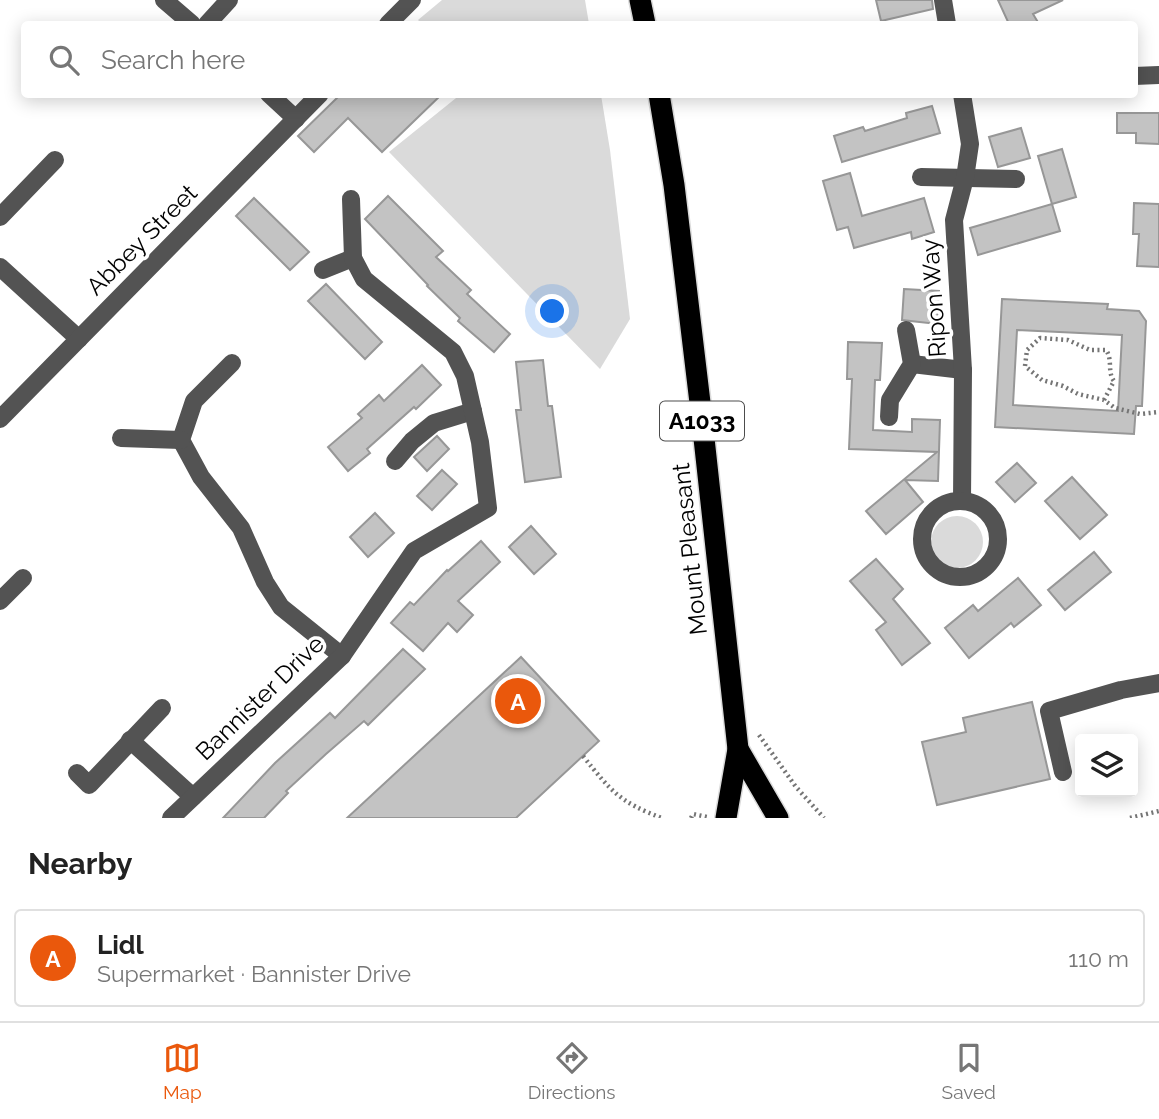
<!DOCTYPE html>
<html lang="en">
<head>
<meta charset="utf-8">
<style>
  :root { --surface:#fff; --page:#f6f6f6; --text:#222; --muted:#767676; --line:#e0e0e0; --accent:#ea580c }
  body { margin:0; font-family:Raleway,sans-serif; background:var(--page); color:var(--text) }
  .controls { position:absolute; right:21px; bottom:21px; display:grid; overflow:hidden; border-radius:7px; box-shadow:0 4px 18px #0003 }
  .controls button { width:63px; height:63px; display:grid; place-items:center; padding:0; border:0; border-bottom:2px solid var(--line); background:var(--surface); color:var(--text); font:35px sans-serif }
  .you { position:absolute; left:553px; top:312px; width:24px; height:24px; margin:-18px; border:5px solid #fff; border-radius:50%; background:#1a73e8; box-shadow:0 0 0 10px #1a73e833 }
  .badge { display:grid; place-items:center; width:46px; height:46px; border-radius:50%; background:var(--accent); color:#fff; font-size:23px; font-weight:700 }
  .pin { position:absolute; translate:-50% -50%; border:4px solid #fff; box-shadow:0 2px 7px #0006 }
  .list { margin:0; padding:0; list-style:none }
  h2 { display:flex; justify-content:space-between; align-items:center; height:91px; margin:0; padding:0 28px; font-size:30px }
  h2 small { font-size:23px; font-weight:400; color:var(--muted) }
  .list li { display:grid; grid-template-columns:46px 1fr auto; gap:21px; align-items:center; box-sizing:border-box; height:98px; margin:0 14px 14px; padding:0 14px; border:2px solid var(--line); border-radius:7px }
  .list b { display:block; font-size:26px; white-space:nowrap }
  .list p { margin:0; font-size:23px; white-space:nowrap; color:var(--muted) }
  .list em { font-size:23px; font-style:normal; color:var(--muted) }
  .icon { flex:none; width:38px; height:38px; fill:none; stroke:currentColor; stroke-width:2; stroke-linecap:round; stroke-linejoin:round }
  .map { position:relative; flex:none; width:1159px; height:818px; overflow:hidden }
  .search { position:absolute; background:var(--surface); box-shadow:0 4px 18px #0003; left:21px; right:21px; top:21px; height:77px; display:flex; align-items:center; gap:18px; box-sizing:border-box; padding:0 24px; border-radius:7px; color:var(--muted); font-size:26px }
  .sheet { height:203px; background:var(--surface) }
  nav { display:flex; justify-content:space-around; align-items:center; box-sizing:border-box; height:98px; border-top:2px solid var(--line); background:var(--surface); font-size:19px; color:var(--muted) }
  nav a { display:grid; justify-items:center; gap:4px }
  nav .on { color:var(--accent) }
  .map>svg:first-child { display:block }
  .green { fill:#dadada }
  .building { fill:#c3c3c3; stroke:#979797; stroke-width:2; fill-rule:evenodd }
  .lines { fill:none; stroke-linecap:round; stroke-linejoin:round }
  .highway-casing { stroke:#dbdbdb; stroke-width:24 }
  .path { stroke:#757575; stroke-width:4.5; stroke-dasharray:2 3.5; stroke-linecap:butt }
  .minor { stroke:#535353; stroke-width:18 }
  .highway { stroke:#000; stroke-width:21 }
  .labels { text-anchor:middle; stroke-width:7; stroke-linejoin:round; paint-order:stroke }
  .shield { fill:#fff; stroke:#4c4c4c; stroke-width:2 }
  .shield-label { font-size:23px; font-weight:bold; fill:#000 }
  .street-label { font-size:24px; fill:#000; stroke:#fff }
</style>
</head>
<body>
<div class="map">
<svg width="1159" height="818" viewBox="0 0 1159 818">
  <rect width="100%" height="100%" fill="#fff"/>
  <!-- green -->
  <g class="green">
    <polygon points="442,0 585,0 589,24 422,24 418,20"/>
    <polygon points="461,94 601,95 610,150 630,319 600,369 389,152"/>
    <circle cx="957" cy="542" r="26"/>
  </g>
  <!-- building -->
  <g class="building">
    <polygon points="876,0 932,0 933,9 881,21"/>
    <polygon points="998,0 1063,0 1033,14 1039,24 1009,24"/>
    <polygon points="341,94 442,94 382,152 348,118 314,152 298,136"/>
    <polygon points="932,106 940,133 842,162 834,136 863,127 865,131 907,118 906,113"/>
    <polygon points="1117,113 1159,113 1159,144 1136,143 1136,133 1117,133"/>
    <polygon points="1021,128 1030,158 998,167 989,137"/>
    <polygon points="1062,149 1076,197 1052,204 1038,156"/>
    <polygon points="850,173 862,216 924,198 934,232 912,239 911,232 854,248 848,227 837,230 823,181"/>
    <polygon points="388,196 443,251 436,257 471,290 467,294 510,334 494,352 458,321 460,318 427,286 428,285 365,219"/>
    <polygon points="254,198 309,252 290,270 236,216"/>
    <polygon points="1134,203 1159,204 1159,267 1137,266 1139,234 1133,234"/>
    <polygon points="1052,204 1060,231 978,255 970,228"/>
    <polygon points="326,284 382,342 365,359 308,301"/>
    <polygon points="904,289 939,291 937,324 902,320"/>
    <path d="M1002,299L1108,304L1107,309L1139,311L1146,321L1142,406H1136L1134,434L995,427ZM1017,330L1122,335L1118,411L1013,405Z"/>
    <polygon points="848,342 882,343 880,380 875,380 873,430 912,432 912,419 940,420 938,481 905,480 923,502 886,534 866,511 937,452 849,449 852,379 847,379"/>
    <polygon points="543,360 548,406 552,406 561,477 525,482 516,410 521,410 516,362"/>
    <polygon points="422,365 441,385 416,409 414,407 367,449 370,453 348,471 328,447 362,418 358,414 369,404 379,395 384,401"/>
    <polygon points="437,436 449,449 427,471 414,457"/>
    <polygon points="1017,463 1036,483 1015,502 996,482"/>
    <polygon points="442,470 457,484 432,510 417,496"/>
    <polygon points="1072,477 1107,515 1080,539 1045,501"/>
    <polygon points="375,513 394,533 368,557 350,537"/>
    <polygon points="531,526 556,554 534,574 509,547"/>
    <polygon points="481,541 500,562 458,601 473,615 457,632 448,623 423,651 391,623 410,602 414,605 447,570 448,571"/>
    <polygon points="1094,552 1111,572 1065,610 1048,590"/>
    <polygon points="876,559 903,589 893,599 930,643 902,665 876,630 886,622 850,581"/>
    <polygon points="1018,578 1041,605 1014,627 1011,623 969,658 945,628 973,605 978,611"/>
    <polygon points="403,649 425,669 368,725 364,721 326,754 286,791 288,793 264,818 223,818 275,763 330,713 335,718"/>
    <polygon points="521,657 599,741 516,818 347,818"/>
    <polygon points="1032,702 1050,779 937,805 922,742 966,732 963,718"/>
  </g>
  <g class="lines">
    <defs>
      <g id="highway">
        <polyline points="640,0 645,24"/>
        <polyline points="659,94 674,185 701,411 738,749 726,818"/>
        <polyline points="738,749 778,818"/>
      </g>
    </defs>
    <!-- highway casing -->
    <use href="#highway" class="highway-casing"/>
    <!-- path -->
    <g class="path">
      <path d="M1104,400L1114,381C1107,372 1113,360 1106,350H1090L1068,340L1040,338L1027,350L1025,366L1042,380L1063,386L1078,394L1104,400L1115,408L1140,414L1159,412"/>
      <polyline points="759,735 796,787 824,818"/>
      <path d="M583,756C611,791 619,802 662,818"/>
      <polyline points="691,818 693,814 707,817"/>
      <polyline points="1130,818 1159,811"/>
    </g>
    <!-- minor -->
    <g class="minor">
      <polyline points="164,0 192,24"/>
      <polyline points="943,0 947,24"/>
      <polyline points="207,24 229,0"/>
      <polyline points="388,24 412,0"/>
      <polyline points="1134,76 1159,75"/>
      <polyline points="269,94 296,119"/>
      <polyline points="921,177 1016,179"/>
      <polyline points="0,217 55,160"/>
      <polyline points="0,267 79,339"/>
      <polyline points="323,270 353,258"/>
      <polyline points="232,363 194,401 181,440 201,477 241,528 265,582 281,607 342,656"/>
      <polyline points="912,364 963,370"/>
      <polyline points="889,417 890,400 912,364 906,330"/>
      <polyline points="0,419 320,94"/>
      <polyline points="121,438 181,440"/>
      <polyline points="395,461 412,441 434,423 473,411"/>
      <polyline points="962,501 963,370 954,220 965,178 970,144 962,94"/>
      <circle cx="960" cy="539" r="38"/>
      <polyline points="0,601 23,578"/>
      <polyline points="130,740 193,797"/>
      <polyline points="1063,772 1049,711 1121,690 1159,683"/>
      <polyline points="77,773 89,785 162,708"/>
      <polyline points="171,818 342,656 414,551 488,508 480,442 465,376 453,352 364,279 353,258 351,199"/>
    </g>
    <!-- highway -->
    <use href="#highway" class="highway"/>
  </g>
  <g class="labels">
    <!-- shield labels -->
    <rect class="shield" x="660" y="401.5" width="84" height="39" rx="5"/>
    <g class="shield-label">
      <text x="702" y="429">A1033</text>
    </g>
    <!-- street labels -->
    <g class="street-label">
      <text transform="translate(142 240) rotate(-45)" y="8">Abbey Street</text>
      <text transform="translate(934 298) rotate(-94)" y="8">Ripon Way</text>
      <text transform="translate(690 549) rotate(-96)" y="8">Mount Pleasant</text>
      <text transform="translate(260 698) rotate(-44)" y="8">Bannister Drive</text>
    </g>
  </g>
</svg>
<div class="controls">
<button><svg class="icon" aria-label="layers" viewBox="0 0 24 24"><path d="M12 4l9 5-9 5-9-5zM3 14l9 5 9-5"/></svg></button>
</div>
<div class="you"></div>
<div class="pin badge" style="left:518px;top:701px">A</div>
<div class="search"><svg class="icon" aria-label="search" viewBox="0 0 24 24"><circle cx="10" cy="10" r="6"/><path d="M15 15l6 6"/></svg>Search here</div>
</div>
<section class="sheet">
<h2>Nearby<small></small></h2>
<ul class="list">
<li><span class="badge">A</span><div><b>Lidl</b><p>Supermarket · Bannister Drive</p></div><em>110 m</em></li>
</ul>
</section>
<nav>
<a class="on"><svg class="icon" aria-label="map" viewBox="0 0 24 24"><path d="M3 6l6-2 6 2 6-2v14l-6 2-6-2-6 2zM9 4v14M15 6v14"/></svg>Map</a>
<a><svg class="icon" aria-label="directions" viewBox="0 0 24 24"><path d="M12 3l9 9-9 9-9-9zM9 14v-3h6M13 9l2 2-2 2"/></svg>Directions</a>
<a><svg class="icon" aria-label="saved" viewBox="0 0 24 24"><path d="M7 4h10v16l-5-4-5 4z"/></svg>Saved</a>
</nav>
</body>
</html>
